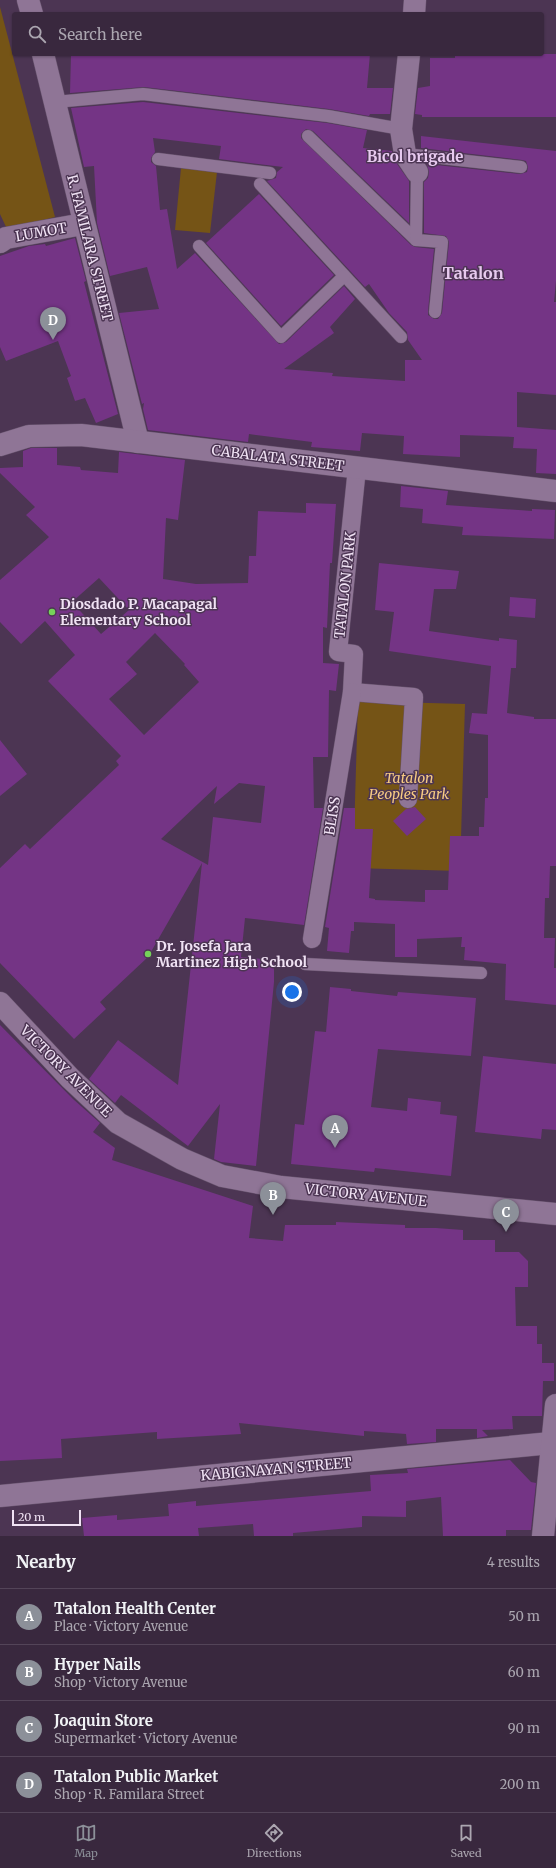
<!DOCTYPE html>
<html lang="en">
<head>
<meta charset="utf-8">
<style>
  :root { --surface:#39283e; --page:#403045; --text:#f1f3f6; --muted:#aba6b0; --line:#534458; --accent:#8c9099 }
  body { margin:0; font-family:Merriweather,serif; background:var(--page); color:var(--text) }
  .scale { position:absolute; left:12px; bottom:10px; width:69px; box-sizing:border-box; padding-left:4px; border:2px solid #f0e2f4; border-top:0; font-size:11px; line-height:14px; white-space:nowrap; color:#f0e2f4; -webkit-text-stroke:3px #4c3553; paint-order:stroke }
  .you { position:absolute; left:292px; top:992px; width:14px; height:14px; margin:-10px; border:3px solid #fff; border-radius:50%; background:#1a73e8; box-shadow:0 0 0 6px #1a73e833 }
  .badge { display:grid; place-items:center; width:26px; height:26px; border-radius:50%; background:var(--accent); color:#fff; font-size:13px; font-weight:700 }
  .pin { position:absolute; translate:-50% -33px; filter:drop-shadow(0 1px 2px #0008) }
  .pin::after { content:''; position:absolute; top:21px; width:14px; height:12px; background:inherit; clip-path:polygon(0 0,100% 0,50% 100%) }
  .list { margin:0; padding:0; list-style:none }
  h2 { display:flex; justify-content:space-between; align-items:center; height:52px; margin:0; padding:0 16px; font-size:17px }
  h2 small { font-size:13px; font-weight:400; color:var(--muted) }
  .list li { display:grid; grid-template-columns:26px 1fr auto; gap:12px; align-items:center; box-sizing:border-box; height:56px; padding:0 16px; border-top:1px solid var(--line) }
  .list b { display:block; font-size:15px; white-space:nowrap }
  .list p { margin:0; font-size:13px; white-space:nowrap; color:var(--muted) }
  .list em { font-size:13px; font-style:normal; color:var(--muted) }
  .icon { flex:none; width:22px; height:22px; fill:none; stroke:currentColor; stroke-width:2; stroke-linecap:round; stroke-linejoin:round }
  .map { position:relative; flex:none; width:556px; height:1536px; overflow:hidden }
  .search { position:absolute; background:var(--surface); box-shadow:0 1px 3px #0004; left:12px; right:12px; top:12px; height:44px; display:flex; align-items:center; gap:10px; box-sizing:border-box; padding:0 14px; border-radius:4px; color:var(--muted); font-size:15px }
  .sheet { height:276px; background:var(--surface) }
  nav { display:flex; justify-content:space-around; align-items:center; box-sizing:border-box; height:56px; border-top:1px solid var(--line); background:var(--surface); font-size:11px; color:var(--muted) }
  nav a { display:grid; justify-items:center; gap:2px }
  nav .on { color:var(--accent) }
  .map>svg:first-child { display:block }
  .green { fill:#755416 }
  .building { fill:#743485; fill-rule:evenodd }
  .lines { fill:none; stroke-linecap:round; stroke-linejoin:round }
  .service-casing { stroke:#67536d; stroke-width:13 }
  .pedestrian-casing { stroke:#67536d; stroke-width:19 }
  .minor-casing { stroke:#67536d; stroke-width:23 }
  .service { stroke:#8f7596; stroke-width:12 }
  .pedestrian { stroke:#8f7596; stroke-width:18 }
  .minor { stroke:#8f7596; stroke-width:22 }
  .poi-dot { fill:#76d25a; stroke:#4c3553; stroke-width:1.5 }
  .labels { text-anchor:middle; stroke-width:3; stroke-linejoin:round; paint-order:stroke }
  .street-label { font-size:14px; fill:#f0e2f4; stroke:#4c3553 }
  .poi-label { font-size:14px; font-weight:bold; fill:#f0e2f4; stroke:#4c3553; text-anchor:start }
  .park-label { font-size:14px; font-style:italic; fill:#f7cb83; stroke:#4c3553 }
  .neighbourhood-label { font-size:15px; font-weight:bold; fill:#e7caef; stroke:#4c3553 }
  .quarter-label { font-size:16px; font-weight:bold; fill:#e7caef; stroke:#4c3553 }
</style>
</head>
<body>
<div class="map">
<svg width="556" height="1536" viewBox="0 0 556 1536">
  <rect width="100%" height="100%" fill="#4c3553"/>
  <!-- green -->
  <g class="green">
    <polygon points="0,7 55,217 7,229 0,214"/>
    <polygon points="181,168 217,172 210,233 175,230"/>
    <polygon points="358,701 465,704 460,871 353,868"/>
  </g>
  <!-- building -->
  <g class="building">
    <polygon points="71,54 370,54 367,88 393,88 390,114 370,114 369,116 329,109 144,87 70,93"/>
    <polygon points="473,54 556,54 556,117 422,117 422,115 415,114 418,88 430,86 430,58 455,58 455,55"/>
    <path d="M143,102L327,123L367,130L363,148L392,151L395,161L409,181V223L313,131L306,129L301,134V138L411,245L415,247L434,249L428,311V315L434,319H438L442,313L449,242L446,236L424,233V182L428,178L429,172L427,164L520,174L527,172L528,167L526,161L522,160L421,148V136L556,151V281L554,302H556V395L517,392V427L556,430V474L536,473L537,449L513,448L514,437L460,435V457L403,454L404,436L362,433L360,451L311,447L312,442L249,434L248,442L148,430L143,409L144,403L142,404L119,313L159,309L147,267L110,276L97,223L94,166L84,167L71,108ZM153,138L221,146L219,159L283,167L277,172L276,178L267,181L365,287L369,284L389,313L407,332L408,340L422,360H405V381L332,376L333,373L284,369L334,333L330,327L355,299L344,286L286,342L279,344L195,253L177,269L167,209L160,210L156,166L151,162V158L155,152Z"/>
    <polygon points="259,194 334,275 281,326 206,243"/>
    <polygon points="75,238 86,281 84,282 118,414 96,423 85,398 75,401 67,378 71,376 58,341 6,361 0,347 0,256 29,246 45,244 46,246"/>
    <path d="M31,448H57V465L80,467L81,470L118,473L119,452L185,460L178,520L166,518L163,579L196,584L248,583L249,556H256L258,511L306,513V503L336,504L332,563H330L327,628L323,627V663L339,664L336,691L329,690L328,757H313L314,808H323L304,925L245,918L241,957L274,960V982L256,1166L221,1162L214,1159L220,1104L188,1146L121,1095L115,1103L89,1079L118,1040L178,1085L202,863L148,957L100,1002L106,1009L74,1039L0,963V868L25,844L30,849L119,765L116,761L121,756L48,681L75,655L45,621L21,644L0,622V580L49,537L26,515L35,507L0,473V468L23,467V451ZM99,578L129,610L101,634L72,602ZM155,633L185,664L184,665L199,682L144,735L109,699L137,674L126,662ZM239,783L265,786L261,823L213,817L208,865L161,839L217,786L214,804Z"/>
    <polygon points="401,486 448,491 446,505 532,511 532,509 555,510 554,539 462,535 463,527 422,523 423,509 400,507"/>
    <polygon points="379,563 459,571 456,589 434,589 429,631 499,641 499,638 517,640 516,668 511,668 507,713 534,717 534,719 556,719 556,866 550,866 549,898 545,898 544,938 555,938 554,968 556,968 556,1005 505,1000 506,964 464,960 465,947 461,947 462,937 417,939 417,957 395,957 395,924 354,922 354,931 351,931 349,953 327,951 329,928 325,927 344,808 355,808 355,829 373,829 369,898 375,899 375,900 425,902 425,890 448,890 450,836 479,836 479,827 484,827 485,798 488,798 488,735 469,733 472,713 487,714 491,666 389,651 394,612 375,610"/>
    <polygon points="510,597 536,599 535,618 509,616"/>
    <polygon points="0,740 27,774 0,796"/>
    <polygon points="415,807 426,819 407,836 393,821 406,809"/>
    <polygon points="330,987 351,989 351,991 397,996 398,992 476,998 471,1056 378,1049 371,1107 407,1111 408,1098 441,1102 440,1114 457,1116 451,1176 375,1168 374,1172 291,1164 295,1124 304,1125 315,1031 326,1032"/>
    <polygon points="0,1025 73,1099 100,1123 93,1132 115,1148 112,1160 253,1206 249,1238 283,1241 285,1225 336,1225 336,1222 405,1225 405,1228 436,1228 463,1230 463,1240 495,1240 495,1252 519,1252 528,1261 528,1287 515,1287 516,1326 537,1326 537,1344 542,1344 542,1363 554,1363 554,1381 543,1381 542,1416 512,1416 513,1429 482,1430 488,1436 477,1438 477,1429 436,1429 436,1442 407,1444 406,1434 364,1431 364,1436 239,1423 241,1434 157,1439 157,1432 61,1439 62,1458 0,1461"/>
    <polygon points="483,1056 556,1064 556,1130 542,1129 541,1139 475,1132"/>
    <polygon points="510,1460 531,1482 536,1483 531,1530 506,1530 506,1536 443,1536 441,1497 406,1501 406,1517 362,1516 362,1527 293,1533 293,1536 254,1536 253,1524 198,1528 199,1536 84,1536 82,1518 117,1515 117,1520 169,1516 168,1504 196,1501 196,1506 371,1491 370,1475 408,1473 407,1469"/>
  </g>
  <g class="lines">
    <defs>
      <g id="service">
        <polyline points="55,102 143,94 328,116 401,129"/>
        <polyline points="308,136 416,240 442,242 435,312"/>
        <polyline points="405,154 521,167"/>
        <polyline points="158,159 270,173"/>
        <polyline points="260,184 401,337"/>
        <polyline points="416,240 417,172"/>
        <polyline points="199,246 281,337 344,276"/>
        <polyline points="305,964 481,973"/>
      </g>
      <g id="pedestrian">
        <polyline points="357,468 338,652 354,654 352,692 414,697 408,799"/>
        <polyline points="312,939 352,692"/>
      </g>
      <g id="minor">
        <polyline points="28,0 32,14"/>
        <polyline points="414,14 415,0"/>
        <polyline points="43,54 138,442"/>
        <polyline points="409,54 401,129 405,154 417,172"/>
        <polyline points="0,242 6,238 83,224"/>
        <polyline points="0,445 29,436 81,435 556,491"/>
        <polyline points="0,1003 70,1078 118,1123 182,1159 222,1176 281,1187 556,1214"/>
        <polyline points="0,1496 551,1443"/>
        <polyline points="543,1536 556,1405"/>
      </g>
    </defs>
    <!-- service casing -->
    <use href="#service" class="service-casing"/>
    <!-- pedestrian casing -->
    <use href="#pedestrian" class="pedestrian-casing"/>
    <!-- minor casing -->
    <use href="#minor" class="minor-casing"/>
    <!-- service -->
    <use href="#service" class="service"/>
    <!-- pedestrian -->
    <use href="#pedestrian" class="pedestrian"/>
    <!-- minor -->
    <use href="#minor" class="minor"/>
  </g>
  <!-- markers -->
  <g class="poi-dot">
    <circle cx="52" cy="612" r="4"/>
    <circle cx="148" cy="954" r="4"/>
  </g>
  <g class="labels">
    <!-- street labels -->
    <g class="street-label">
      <text transform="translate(41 232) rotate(-10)" y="5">LUMOT</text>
      <text transform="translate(90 248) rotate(76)" y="5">R. FAMILARA STREET</text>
      <text transform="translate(278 458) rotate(7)" y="5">CABALATA STREET</text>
      <text transform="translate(345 585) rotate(-84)" y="5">TATALON PARK</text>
      <text transform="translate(332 816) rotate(-81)" y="5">BLISS</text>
      <text transform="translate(66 1071) rotate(45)" y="5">VICTORY AVENUE</text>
      <text transform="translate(366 1195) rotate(6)" y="5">VICTORY AVENUE</text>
      <text transform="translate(276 1469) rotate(-5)" y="5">KABIGNAYAN STREET</text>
    </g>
    <!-- poi labels -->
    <g class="poi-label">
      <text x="60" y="609">Diosdado P. Macapagal<tspan x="60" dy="16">Elementary School</tspan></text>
      <text x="156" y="951">Dr. Josefa Jara<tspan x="156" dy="16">Martinez High School</tspan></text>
    </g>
    <!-- park labels -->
    <g class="park-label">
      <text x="409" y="783">Tatalon<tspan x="409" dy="16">Peoples Park</tspan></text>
    </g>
    <!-- neighbourhood labels -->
    <g class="neighbourhood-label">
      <text x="415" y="162">Bicol brigade</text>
    </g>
    <!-- quarter labels -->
    <g class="quarter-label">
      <text x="473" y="279">Tatalon</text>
    </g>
  </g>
</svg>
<div class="scale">20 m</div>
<div class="you"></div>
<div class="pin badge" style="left:335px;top:1148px">A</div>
<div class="pin badge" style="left:273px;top:1215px">B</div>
<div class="pin badge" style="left:506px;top:1232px">C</div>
<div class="pin badge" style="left:53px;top:340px">D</div>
<div class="search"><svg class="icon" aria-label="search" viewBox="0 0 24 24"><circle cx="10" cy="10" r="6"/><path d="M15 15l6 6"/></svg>Search here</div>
</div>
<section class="sheet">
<h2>Nearby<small>4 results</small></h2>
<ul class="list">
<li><span class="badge">A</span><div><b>Tatalon Health Center</b><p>Place · Victory Avenue</p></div><em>50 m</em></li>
<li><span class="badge">B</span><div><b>Hyper Nails</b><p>Shop · Victory Avenue</p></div><em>60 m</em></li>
<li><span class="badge">C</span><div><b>Joaquin Store</b><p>Supermarket · Victory Avenue</p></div><em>90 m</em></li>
<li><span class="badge">D</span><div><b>Tatalon Public Market</b><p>Shop · R. Familara Street</p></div><em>200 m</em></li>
</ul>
</section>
<nav>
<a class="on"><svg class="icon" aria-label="map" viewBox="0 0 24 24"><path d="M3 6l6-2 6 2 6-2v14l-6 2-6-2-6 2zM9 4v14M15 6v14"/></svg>Map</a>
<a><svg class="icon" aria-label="directions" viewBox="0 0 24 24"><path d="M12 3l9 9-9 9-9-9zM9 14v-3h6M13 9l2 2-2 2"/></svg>Directions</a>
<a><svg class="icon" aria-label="saved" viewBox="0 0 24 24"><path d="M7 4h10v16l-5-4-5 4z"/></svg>Saved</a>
</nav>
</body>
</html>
